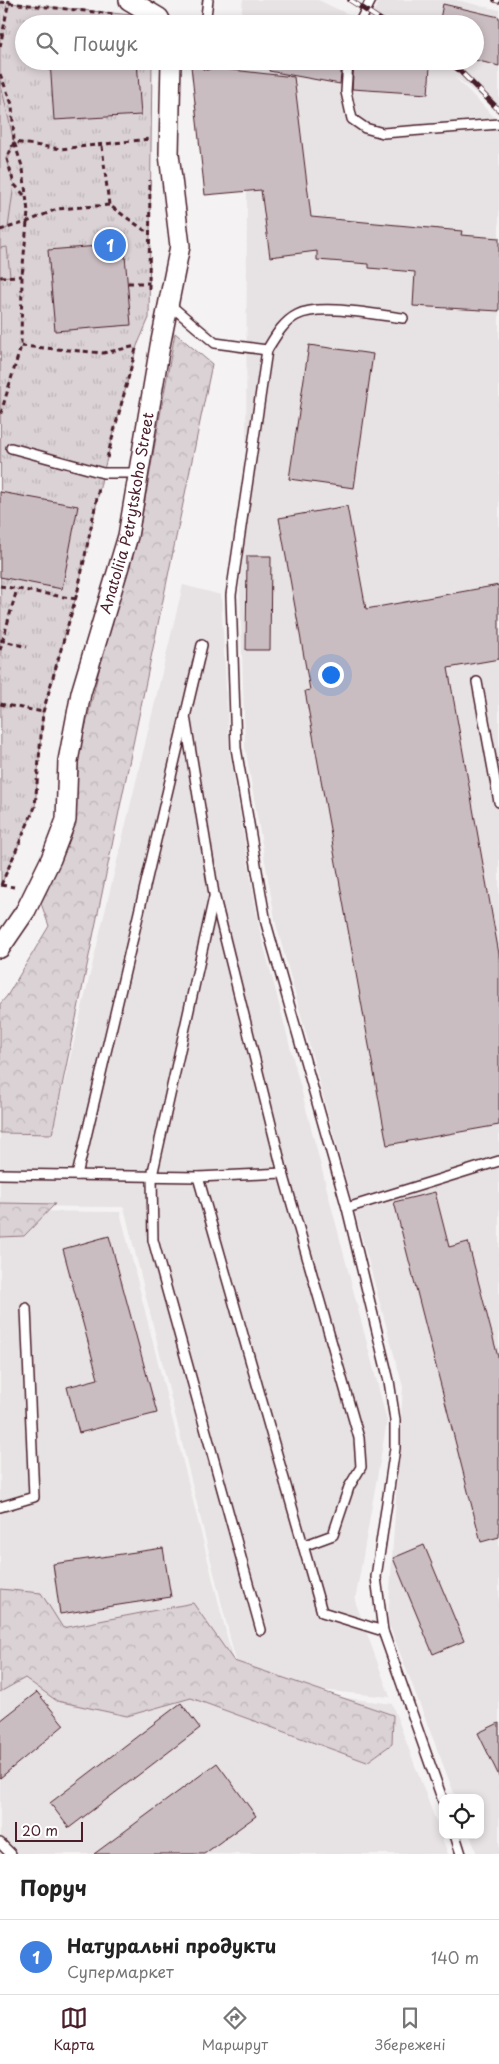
<!DOCTYPE html>
<html lang="uk">
<head>
<meta charset="utf-8">
<style>
  :root { --surface:#fff; --page:#f6f6f6; --text:#222; --muted:#767676; --line:#e0e0e0; --accent:#4a1f2b }
  body { margin:0; font-family:"Playpen Sans",sans-serif; background:var(--page); color:var(--text) }
  .controls { position:absolute; right:15px; bottom:15px; display:grid; overflow:hidden; border-radius:10px; box-shadow:0 2px 8px #0003 }
  .controls button { width:45px; height:45px; display:grid; place-items:center; padding:0; border:0; border-bottom:1px solid var(--line); background:var(--surface); color:var(--text); font:25px sans-serif }
  .scale { position:absolute; left:15px; bottom:12px; width:68px; box-sizing:border-box; padding-left:5px; border:2px solid #4a1f2b; border-top:0; font-size:14px; line-height:18px; white-space:nowrap; color:#4a1f2b; -webkit-text-stroke:4px #fff; paint-order:stroke }
  .you { position:absolute; left:330px; top:674px; width:18px; height:18px; margin:-12px; border:4px solid #fff; border-radius:50%; background:#1a73e8; box-shadow:0 0 0 8px #1a73e833 }
  .badge { display:grid; place-items:center; width:32px; height:32px; border-radius:50%; background:var(--accent); color:#fff; font-size:16px; font-weight:700 }
  .pin { position:absolute; translate:-50% -50%; border:2px solid #fff; box-shadow:0 1px 5px #0006 }
  .list { margin:0; padding:0; list-style:none }
  h2 { display:flex; justify-content:space-between; align-items:center; height:65px; margin:0; padding:0 20px; font-size:21px }
  h2 small { font-size:16px; font-weight:400; color:var(--muted) }
  .list li { display:grid; grid-template-columns:32px 1fr auto; gap:15px; align-items:center; box-sizing:border-box; height:75px; padding:0 20px; border-top:1px solid var(--line) }
  .list b { display:block; font-size:19px; white-space:nowrap }
  .list p { margin:0; font-size:16px; white-space:nowrap; color:var(--muted) }
  .list em { font-size:16px; font-style:normal; color:var(--muted) }
  .icon { flex:none; width:28px; height:28px; fill:none; stroke:currentColor; stroke-width:2; stroke-linecap:round; stroke-linejoin:round }
  .map { position:relative; flex:none; width:499px; height:1854px; overflow:hidden }
  .search { position:absolute; background:var(--surface); box-shadow:0 2px 8px #0003; left:15px; right:15px; top:15px; height:55px; display:flex; align-items:center; gap:12px; box-sizing:border-box; padding:0 18px; border-radius:28px; color:var(--muted); font-size:19px }
  .sheet { height:140px; background:var(--surface) }
  nav { display:flex; justify-content:space-around; align-items:center; box-sizing:border-box; height:70px; border-top:1px solid var(--line); background:var(--surface); font-size:14px; color:var(--muted) }
  nav a { display:grid; justify-items:center; gap:2px }
  nav .on { color:var(--accent) }
  .map>svg:first-child { display:block }
  .built { fill:#e7e2e3 }
  .grass { fill:url(#grass-tufts); stroke:#927880 }
  .forest { fill:url(#forest-crowns); stroke:#927880 }
  .park { fill:#dbd2d5; stroke:#927880 }
  .building { fill:#cabdc1; stroke:#4a1f2b }
  .lines { fill:none; stroke-linecap:round; stroke-linejoin:round }
  .service-casing { stroke:#4a1f2b; stroke-width:12 }
  .minor-casing { stroke:#4a1f2b; stroke-width:22 }
  .path { stroke:#4a1f2b; stroke-width:3; stroke-dasharray:5 4; stroke-linecap:butt }
  .service { stroke:#fff; stroke-width:9 }
  .minor { stroke:#fff; stroke-width:19 }
  .rail-casing { stroke:#4a1f2b; stroke-width:5.5 }
  .rail { stroke:#fff; stroke-width:4; stroke-dasharray:11; stroke-linecap:butt }
  .labels { text-anchor:middle; stroke-width:4; stroke-linejoin:round; paint-order:stroke }
  .street-label { font-size:15px; fill:#4a1f2b; stroke:#fff }
</style>
</head>
<body>
<div class="map">
<svg width="499" height="1854" viewBox="0 0 499 1854">
  <defs>
    <pattern id="grass-tufts" width="24" height="20" patternUnits="userSpaceOnUse" patternTransform="scale(1.25)"><rect width="24" height="20" fill="#dbd2d5"/><path d="M3 7l-1-3M5 7V3M7 7l1-3M15 17l-1-3M17 17v-4M19 17l1-3" fill="none" stroke="#bdb4b7"/></pattern>
    <pattern id="forest-crowns" width="20" height="18" patternUnits="userSpaceOnUse" patternTransform="scale(1.25)"><rect width="20" height="18" fill="#dbd2d5"/><path d="M2 6a3 3 0 1 1 6 0M12 15a3 3 0 1 1 6 0" fill="none" stroke="#bdb4b7"/></pattern>
  </defs>
  <rect width="100%" height="100%" fill="#f4f2f2"/>
  <filter id="ink" filterUnits="userSpaceOnUse"><feTurbulence type="fractalNoise" baseFrequency=".02" numOctaves="2"/><feDisplacementMap in="SourceGraphic" scale="10" xChannelSelector="R" yChannelSelector="G"/><feConvolveMatrix kernelMatrix="1 2 1 2 8 2 1 2 1" color-interpolation-filters="sRGB"/></filter>
  <g filter="url(#ink)">
    <!-- built -->
    <g class="built">
      <polygon points="243,0 318,0 367,23 380,0 456,0 499,10 499,111 453,75 499,122 499,1854 477,1854 470,1835 480,1835 480,1798 456,1798 388,1622 403,1387 276,924 245,746 240,587 246,520 247,197 241,61 475,61 475,24 240,24"/>
      <polygon points="183,585 221,595 229,749 259,927 387,1421 355,1601 390,1697 241,1682 124,1207 0,1206 0,1134 52,1134"/>
      <polygon points="0,1211 120,1212 239,1684 392,1704 448,1854 0,1854"/>
    </g>
    <!-- grass -->
    <polygon class="grass" points="0,2 132,15 147,23 24,24 24,61 152,61 149,318 137,346 103,473 78,590 43,712 35,807 1,885"/>
    <!-- forest -->
    <g class="forest">
      <polygon points="175,333 212,364 52,1134 0,1133 0,1004 7,996 49,926 36,889 46,892 75,823 79,754 103,654 138,538"/>
      <polygon points="0,1203 55,1204 24,1236 0,1237"/>
      <polygon points="0,1589 41,1593 63,1628 193,1603 234,1661 393,1715 392,1744 367,1762 191,1698 127,1716 57,1701 25,1678 0,1692"/>
    </g>
    <!-- park -->
    <g class="park">
      <polygon points="0,81 14,142 7,159 14,184 8,228 0,230"/>
      <polygon points="7,247 10,276 0,277 0,248"/>
    </g>
    <!-- building -->
    <g class="building">
      <polygon points="443,4 499,17 499,66 475,60 475,24 439,24"/>
      <polygon points="50,61 137,61 141,115 54,120"/>
      <polygon points="270,61 342,62 340,84 269,71"/>
      <polygon points="223,62 224,69 294,77 311,217 462,231 461,235 499,238 499,311 413,306 415,272 369,268 369,264 317,260 317,251 270,257 261,190 205,195 191,66 201,65 203,69 207,70 212,68 213,63"/>
      <polygon points="354,62 430,67 428,94 352,89"/>
      <polygon points="124,244 131,325 55,331 48,250"/>
      <polygon points="309,345 373,354 354,488 289,479"/>
      <polygon points="0,492 78,506 62,589 0,577"/>
      <polygon points="347,506 366,609 499,585 499,659 448,668 499,954 499,1125 387,1145 305,691 310,690 279,518"/>
      <polygon points="247,556 271,556 270,650 246,650"/>
      <polygon points="435,1192 449,1247 468,1242 499,1361 499,1537 481,1542 394,1202"/>
      <polygon points="109,1236 157,1413 79,1433 67,1387 98,1379 63,1249"/>
      <polygon points="424,1545 464,1641 433,1654 393,1558"/>
      <polygon points="163,1548 171,1597 60,1614 53,1564"/>
      <polygon points="37,1692 64,1725 0,1778 0,1721"/>
      <polygon points="181,1703 200,1728 69,1828 50,1803"/>
      <polygon points="499,1723 499,1776 478,1733"/>
      <polygon points="217,1763 256,1816 204,1854 94,1854"/>
    </g>
    <g class="lines">
      <defs>
        <g id="service">
          <polyline points="205,24 208,0"/>
          <polyline points="359,24 371,0"/>
          <polyline points="207,61 207,64"/>
          <polyline points="348,61 346,92 352,119 365,128 383,133 499,124"/>
          <polyline points="169,304 215,343 267,350"/>
          <path d="M403,318C377,315 319,303 297,315C283,322 275,337 267,350L231,595L236,748L266,923L347,1208L389,1381L395,1420V1448L376,1577L383,1631L443,1801"/>
          <polyline points="11,448 103,473 140,473"/>
          <polyline points="477,682 499,802"/>
          <polyline points="185,716 214,894 283,1173 359,1438 361,1467 349,1487 333,1535 303,1546"/>
          <polyline points="214,897 152,1176 153,1240 261,1630"/>
          <polyline points="0,1174 198,1177 283,1173"/>
          <polyline points="77,1175 202,645"/>
          <polyline points="198,1177 322,1612 383,1631"/>
          <polyline points="347,1208 499,1161"/>
          <polyline points="0,1507 34,1497 26,1308"/>
          <polyline points="455,1835 461,1854"/>
          <polyline points="0,1843 11,1854"/>
        </g>
        <g id="minor">
          <polyline points="129,0 159,18 162,24"/>
          <path id="s1" d="M0,948L26,910L51,859L66,820L68,761L81,693L128,536L160,346L180,246L169,154L171,61"/>
        </g>
      </defs>
      <!-- service casing -->
      <use href="#service" class="service-casing"/>
      <!-- minor casing -->
      <use href="#minor" class="minor-casing"/>
      <!-- path -->
      <g class="path">
        <polyline points="0,2 114,14"/>
        <polyline points="0,47 9,0"/>
        <polyline points="138,64 146,61"/>
        <polyline points="0,74 12,104 14,142 23,169 28,212 22,276 21,346 0,416"/>
        <polyline points="102,146 109,205"/>
        <polyline points="24,195 14,184 7,159 14,142 61,149 150,139"/>
        <polyline points="0,230 27,222 57,209 109,205 147,232"/>
        <polyline points="0,277 22,276"/>
        <polyline points="128,283 149,283"/>
        <polyline points="149,289 150,180"/>
        <polyline points="21,346 103,353 137,346"/>
        <polyline points="107,458 137,345"/>
        <polyline points="0,586 76,599"/>
        <polyline points="0,640 27,647"/>
        <polyline points="0,650 17,589"/>
        <polyline points="0,704 43,712"/>
        <polyline points="1,885 35,807 43,712 78,590 99,488"/>
        <polyline points="1,885 14,887"/>
      </g>
      <!-- service -->
      <use href="#service" class="service"/>
      <!-- minor -->
      <use href="#minor" class="minor"/>
      <defs>
        <g id="rail">
          <polyline points="350,0 387,24"/>
          <polyline points="495,0 499,1"/>
          <polyline points="446,61 458,69 499,110"/>
        </g>
      </defs>
      <!-- rail casing -->
      <use href="#rail" class="rail-casing"/>
      <!-- rail -->
      <use href="#rail" class="rail"/>
    </g>
  </g>
  <g class="labels">
    <!-- street labels -->
    <g class="street-label">
      <text dy="5" stroke="none"><textPath href="#s1" startOffset="459">Anatoliia Petrytskoho Street</textPath></text>
    </g>
  </g>
</svg>
<div class="controls">
<button><svg class="icon" aria-label="locate" viewBox="0 0 24 24"><circle cx="12" cy="12" r="6"/><path d="M12 2v4M12 18v4M2 12h4M18 12h4"/></svg></button>
</div>
<div class="scale">20 m</div>
<div class="you"></div>
<div class="pin badge" style="left:110px;top:245px;background:#3f7fe0">1</div>
<div class="search"><svg class="icon" aria-label="search" viewBox="0 0 24 24"><circle cx="10" cy="10" r="6"/><path d="M15 15l6 6"/></svg>Пошук</div>
</div>
<section class="sheet">
<h2>Поруч<small></small></h2>
<ul class="list">
<li><span class="badge" style="background:#3f7fe0">1</span><div><b>Натуральні продукти</b><p>Супермаркет</p></div><em>140 m</em></li>
</ul>
</section>
<nav>
<a class="on"><svg class="icon" aria-label="map" viewBox="0 0 24 24"><path d="M3 6l6-2 6 2 6-2v14l-6 2-6-2-6 2zM9 4v14M15 6v14"/></svg>Карта</a>
<a><svg class="icon" aria-label="directions" viewBox="0 0 24 24"><path d="M12 3l9 9-9 9-9-9zM9 14v-3h6M13 9l2 2-2 2"/></svg>Маршрут</a>
<a><svg class="icon" aria-label="saved" viewBox="0 0 24 24"><path d="M7 4h10v16l-5-4-5 4z"/></svg>Збережені</a>
</nav>
</body>
</html>
